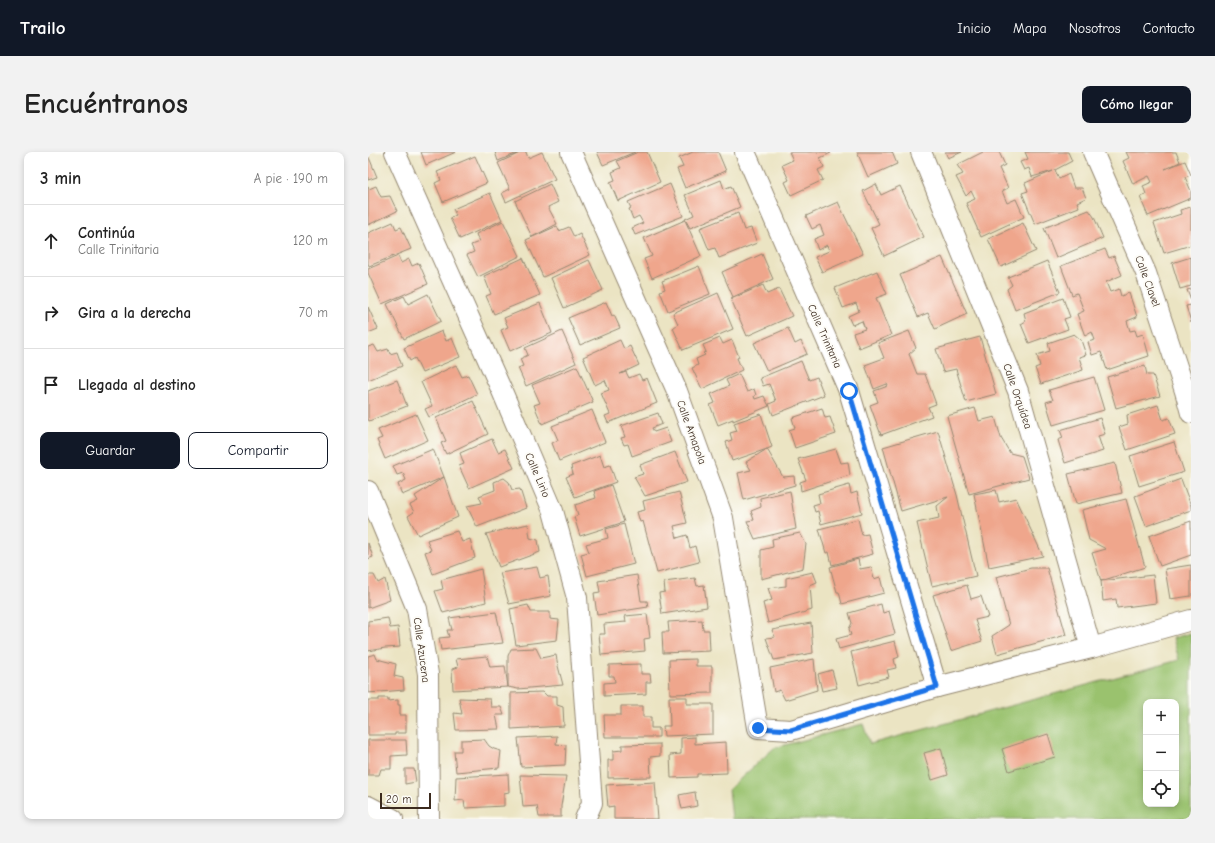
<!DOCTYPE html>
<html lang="es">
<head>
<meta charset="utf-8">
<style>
  :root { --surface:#fff; --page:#f2f2f2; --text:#222; --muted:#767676; --line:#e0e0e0; --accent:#111827 }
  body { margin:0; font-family:"Comic Neue",sans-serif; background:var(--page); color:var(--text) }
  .controls { position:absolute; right:12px; bottom:12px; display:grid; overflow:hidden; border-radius:8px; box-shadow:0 2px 6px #0003 }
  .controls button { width:36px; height:36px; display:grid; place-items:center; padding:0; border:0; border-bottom:1px solid var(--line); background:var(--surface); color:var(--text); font:20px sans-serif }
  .scale { position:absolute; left:12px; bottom:10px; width:51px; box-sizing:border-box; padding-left:4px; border:2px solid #3b2a1e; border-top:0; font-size:11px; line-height:14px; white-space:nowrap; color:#3b2a1e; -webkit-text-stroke:3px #fdfcf7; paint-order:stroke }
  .stop { position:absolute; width:12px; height:12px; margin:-9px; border:3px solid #1a73e8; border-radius:50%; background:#fff }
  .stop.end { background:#1a73e8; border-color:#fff; box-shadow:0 1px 4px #0008 }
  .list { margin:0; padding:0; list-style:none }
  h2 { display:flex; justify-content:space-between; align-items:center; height:52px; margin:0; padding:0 16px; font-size:17px }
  h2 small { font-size:13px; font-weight:400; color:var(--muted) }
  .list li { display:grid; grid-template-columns:26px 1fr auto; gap:12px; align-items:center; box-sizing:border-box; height:72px; padding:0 16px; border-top:1px solid var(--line) }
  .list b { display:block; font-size:15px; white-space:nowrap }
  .list p { margin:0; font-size:13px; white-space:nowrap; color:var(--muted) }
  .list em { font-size:13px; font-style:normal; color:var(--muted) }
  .actions { display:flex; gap:8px; padding:12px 16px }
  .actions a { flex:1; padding:9px 0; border:1px solid var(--accent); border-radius:8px; text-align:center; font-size:14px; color:var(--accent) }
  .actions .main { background:var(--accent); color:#fff }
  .icon { flex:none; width:22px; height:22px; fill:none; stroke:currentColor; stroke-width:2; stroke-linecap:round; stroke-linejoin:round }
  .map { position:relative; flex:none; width:823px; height:667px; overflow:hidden; border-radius:8px }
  header { display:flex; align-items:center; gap:24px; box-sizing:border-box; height:56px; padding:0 20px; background:var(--accent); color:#fff }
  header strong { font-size:19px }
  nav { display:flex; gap:22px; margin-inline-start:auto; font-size:14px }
  .intro { display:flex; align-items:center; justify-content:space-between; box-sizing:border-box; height:96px; padding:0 24px }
  h1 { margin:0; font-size:28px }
  .button { padding:10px 18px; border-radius:8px; background:var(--accent); color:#fff; font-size:14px; font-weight:700 }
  main { display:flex; gap:24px; padding:0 24px }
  aside { flex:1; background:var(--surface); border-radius:8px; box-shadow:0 2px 6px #0003 }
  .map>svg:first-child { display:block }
  .green { fill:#9ac26e; stroke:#6a7646; fill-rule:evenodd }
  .building { fill:#efa68c }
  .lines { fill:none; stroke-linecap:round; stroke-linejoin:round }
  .street-casing { stroke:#938770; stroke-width:22 }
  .street { stroke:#fff; stroke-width:20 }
  .route { stroke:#1a73e8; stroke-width:5 }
  .labels { text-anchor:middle; stroke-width:4; stroke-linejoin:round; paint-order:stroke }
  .street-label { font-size:11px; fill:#3b2a1e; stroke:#fdfcf7 }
</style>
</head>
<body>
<header>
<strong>Trailo</strong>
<nav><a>Inicio</a><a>Mapa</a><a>Nosotros</a><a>Contacto</a></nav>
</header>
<div class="intro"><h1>Encuéntranos</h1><a class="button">Cómo llegar</a></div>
<main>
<aside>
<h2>3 min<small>A pie · 190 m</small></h2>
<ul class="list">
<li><svg class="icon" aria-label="ahead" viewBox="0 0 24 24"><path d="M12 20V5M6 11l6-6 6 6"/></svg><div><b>Continúa</b><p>Calle Trinitaria</p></div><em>120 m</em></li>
<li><svg class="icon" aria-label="right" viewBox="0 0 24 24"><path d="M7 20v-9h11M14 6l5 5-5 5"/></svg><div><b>Gira a la derecha</b></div><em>70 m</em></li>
<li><svg class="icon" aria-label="arrive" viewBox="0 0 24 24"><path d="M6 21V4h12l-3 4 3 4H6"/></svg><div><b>Llegada al destino</b></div></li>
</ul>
<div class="actions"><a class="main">Guardar</a><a>Compartir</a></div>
</aside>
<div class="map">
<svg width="823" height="667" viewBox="0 0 823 667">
  <rect width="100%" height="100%" fill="#fdfcf7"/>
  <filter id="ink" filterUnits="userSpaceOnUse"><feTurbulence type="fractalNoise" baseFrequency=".025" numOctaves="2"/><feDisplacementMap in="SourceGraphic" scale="8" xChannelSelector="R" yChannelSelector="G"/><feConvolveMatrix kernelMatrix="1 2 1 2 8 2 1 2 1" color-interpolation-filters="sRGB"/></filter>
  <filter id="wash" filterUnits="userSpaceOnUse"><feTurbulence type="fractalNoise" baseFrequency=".012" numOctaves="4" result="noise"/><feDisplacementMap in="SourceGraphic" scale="16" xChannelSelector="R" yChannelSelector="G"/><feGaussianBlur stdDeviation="0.9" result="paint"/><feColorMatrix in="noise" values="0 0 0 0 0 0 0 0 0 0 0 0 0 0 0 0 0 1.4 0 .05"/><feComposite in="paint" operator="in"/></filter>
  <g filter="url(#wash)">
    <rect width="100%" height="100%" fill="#ebe4c3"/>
    <!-- green -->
    <path class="green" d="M823,481V667H364L361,637L406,596L495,572L502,592L811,508L805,486ZM778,550H808V652H778Z"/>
    <g id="blocks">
      <!-- building -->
      <g class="building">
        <polygon points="53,0 88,0 58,13"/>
        <polygon points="127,0 152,0 130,9"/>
        <polygon points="154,0 158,0 160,6 174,0 187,27 138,50 134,41 142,37 130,11"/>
        <polygon points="229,0 267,0 235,13"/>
        <polygon points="270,0 279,0 292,30 250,49 242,30 247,28 244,20 253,16 249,9"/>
        <polygon points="325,0 350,0 358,19 317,36 309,17 315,15 311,6"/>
        <polygon points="421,0 462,0 463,1 452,6 456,15 450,18 455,28 423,43 417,30 421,28 414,13 425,8"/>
        <polygon points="489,0 524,0 529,12 500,25"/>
        <polygon points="577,0 594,0 580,6"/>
        <polygon points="615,0 631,0 637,13 631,16 640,36 634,39 639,51 648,47 656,65 613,85 598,51 607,47 603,39 598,44 588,25 595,22 589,13"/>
        <polygon points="657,0 700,0 704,9 687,18 691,27 701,22 706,36 714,36 718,46 709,50 711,55 667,72 654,41 660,39 657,31 685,19 664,25 661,16 656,18 652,10 660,7"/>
        <polygon points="758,0 808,0 812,10 797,17 817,9 823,23 817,25 823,39 823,46 780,64 772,45 778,42 775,34 784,30 781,24 765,32 755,9 761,6"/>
        <polygon points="0,3 9,25 0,28"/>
        <polygon points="107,4 119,31 75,50 67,31 73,28 69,20"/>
        <polygon points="353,28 356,37 363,34 372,55 322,76 317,67 326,63 317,43"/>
        <polygon points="182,32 190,50 180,55 189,72 164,85 147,49"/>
        <polygon points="302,32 315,64 267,83 264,76 275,71 271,64 265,67 261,57 263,56 260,50"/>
        <polygon points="508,32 513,43 532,34 556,85 516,104 503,76 511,72 495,39"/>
        <polygon points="0,34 1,37 8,34 13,45 22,44 29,59 0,73"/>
        <polygon points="122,41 134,68 92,87 82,66 88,63 85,57"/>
        <polygon points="470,50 495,102 454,120 447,105 461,99 459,93 450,98 446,87 456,83 452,73 444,77 438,64"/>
        <polygon points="823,55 823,93 796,101 786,71 813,62 812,58"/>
        <polygon points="721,58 726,65 735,86 688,106 676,76"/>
        <polygon points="370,61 376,78 383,76 389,91 351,106 347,96 341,98 332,76"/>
        <polygon points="317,68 333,104 284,126 276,107 284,104 276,86"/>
        <polygon points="135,69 152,104 110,125 99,103 106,100 103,93 111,90 108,82"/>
        <polygon points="25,70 28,77 33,75 43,97 1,114 0,111 0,81"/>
        <polygon points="655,71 668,99 633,115 620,87"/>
        <polygon points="189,74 191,79 201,75 206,85 212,82 222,103 175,125 158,88"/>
        <polygon points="737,97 741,106 746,104 754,123 738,130 742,140 751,137 753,144 761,141 769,165 759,169 762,179 767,178 769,184 775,182 781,204 739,218 733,200 724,203 720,190 727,188 724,180 717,184 709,162 716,159 709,141 704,143 693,114"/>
        <polygon points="394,102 405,127 365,145 354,120"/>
        <polygon points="30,104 33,111 41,107 44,114 51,111 60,132 14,152 0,121 0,117"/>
        <polygon points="574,105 599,162 567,177 560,161 550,165 532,123"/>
        <polygon points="823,105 823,134 812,137 804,111"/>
        <polygon points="155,106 172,143 126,162 118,144 123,142 116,124"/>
        <polygon points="221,108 235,138 196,156 183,126"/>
        <polygon points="679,109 692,140 647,158 639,137 644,133 640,125"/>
        <polygon points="331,114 342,142 300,159 292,139 297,137 294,129"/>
        <polygon points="509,119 519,142 508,146 523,183 491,196 485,181 497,177 494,169 484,173 480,164 491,159 488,151 475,156 467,136"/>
        <polygon points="395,133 399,142 411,137 424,164 379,184 363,147"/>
        <polygon points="823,137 823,149 819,138"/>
        <polygon points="350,141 365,177 315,198 305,176 310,172 305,161"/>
        <polygon points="60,142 73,169 36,187 19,152 36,144 40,152"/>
        <polygon points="695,146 702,165 696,167 700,177 661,191 653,172 658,169 656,161"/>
        <polygon points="238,150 244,164 246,163 252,176 212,193 200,166"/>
        <polygon points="172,151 184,181 142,199 133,178 140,175 136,166"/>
        <polygon points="823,153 823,170 818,154"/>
        <polygon points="0,155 10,177 0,181"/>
        <polygon points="420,176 427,192 433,189 439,202 399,219 386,191"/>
        <polygon points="74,179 78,189 84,186 92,205 54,221 47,206 42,209 36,196"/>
        <polygon points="194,179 208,211 158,234 150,216 155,214 152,207 160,203 157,196"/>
        <polygon points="541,179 548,196 541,202 549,222 557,222 568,252 560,255 564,264 513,283 502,253 510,250 506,239 520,234 519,232 506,237 497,213 516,206 510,191"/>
        <polygon points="706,182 713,188 718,203 711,205 715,218 673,232 667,216 672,214 669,203 682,199 680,191"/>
        <polygon points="612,185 628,242 598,250 588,217 575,220 568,197"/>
        <polygon points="352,186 355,192 364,188 371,205 369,206 374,218 334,237 324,216 330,213 328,207 337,203 335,201 338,200 335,193"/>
        <polygon points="252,188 256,197 262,194 271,213 252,222 258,220 261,226 271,222 274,228 279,226 289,251 240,271 237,264 242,262 233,241 241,238 237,228 227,233 215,205"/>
        <polygon points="6,193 10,200 20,197 22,202 29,200 34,214 0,228 0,195"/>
        <polygon points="433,209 441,228 449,225 456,243 405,263 401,252 408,249 401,232 395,234 392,226"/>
        <polygon points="88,213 94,225 100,223 109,242 61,265 57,257 64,254 53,230"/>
        <polygon points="209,214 225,250 174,272 166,253 172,251 164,233"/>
        <polygon points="777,214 779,223 785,223 792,244 748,256 739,225"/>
        <polygon points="371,222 379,240 386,237 388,243 386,244 387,247 396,244 401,254 365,269 365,267 350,273 342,253 347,251 343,242 361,234 358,228"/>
        <polygon points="726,225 736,258 685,273 678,250 685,248 681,238"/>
        <polygon points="29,228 39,254 1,269 0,267 0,239"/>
        <polygon points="105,249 120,282 78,302 73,291 78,289 68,266"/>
        <polygon points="790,253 795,268 801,266 807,282 759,298 751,275 760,272 759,263"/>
        <polygon points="454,256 457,266 462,265 468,282 427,296 421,278 427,276 424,266"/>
        <polygon points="607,256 611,269 627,265 633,286 642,301 654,304 661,326 601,342 579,264"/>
        <polygon points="224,258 237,290 191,309 184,291 190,288 184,274"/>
        <polygon points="290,261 294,272 284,276 286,280 298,276 303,290 264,304 260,292 256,293 253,286 257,285 253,274"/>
        <polygon points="48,262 60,288 17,307 9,288 14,286 10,278"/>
        <polygon points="393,262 404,295 399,297 415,325 426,324 427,333 376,348 370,321 383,318 378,310 399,297 364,309 358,290 364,288 362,281 369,279 366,271"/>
        <polygon points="732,266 737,282 730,284 735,299 697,311 690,288 695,286 692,278"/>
        <polygon points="570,279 589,343 608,424 564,434 549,371 571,366 569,354 580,345 533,359 515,295"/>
        <polygon points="124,287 130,300 137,297 146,316 101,336 91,314 96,312 92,301"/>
        <polygon points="806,290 816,320 771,334 762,304"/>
        <polygon points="65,297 76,325 90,365 50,383 40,364 46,360 42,353 50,349 47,344 76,325 34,343 30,332 38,328 35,321 29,323 25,314"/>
        <polygon points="468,297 473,311 480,310 482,323 433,339 432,330 438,328 430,307"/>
        <polygon points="307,300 319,330 277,344 266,325 275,322 272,313"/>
        <polygon points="232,303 236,315 242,313 248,330 207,345 198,325 205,322 203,314"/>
        <polygon points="747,311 754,341 708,352 700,322"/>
        <polygon points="136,326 141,330 144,338 152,337 158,356 109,375 99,354 114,351 111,344 127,338 126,330"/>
        <polygon points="813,327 823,354 823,358 778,374 767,344"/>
        <polygon points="243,333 256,370 212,384 206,365 210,363 207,353 228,346 226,339"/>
        <polygon points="481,333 483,342 489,340 494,361 453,372 450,359 447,360 445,353 452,351 450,342"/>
        <polygon points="628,338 631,350 648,346 675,404 621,415 606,342"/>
        <polygon points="422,339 428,377 387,387 379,369 386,368 383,359 393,355 392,346"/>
        <polygon points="311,340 319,371 306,374 309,386 319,383 322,396 327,394 331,410 289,421 275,369 272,370 269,360 277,358 275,349"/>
        <polygon points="758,347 777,415 733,429 724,401 738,397 721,388 714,358"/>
        <polygon points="490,367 494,383 500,382 505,402 464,413 461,400 458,401 451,377"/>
        <polygon points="823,369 823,403 792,414 781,384"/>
        <polygon points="160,372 162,386 170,388 172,400 131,415 118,382"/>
        <polygon points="256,372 266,412 219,424 213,402 221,400 218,392 240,386 238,377"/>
        <polygon points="89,379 94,390 102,387 107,406 65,422 57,400 63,398 59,388"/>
        <polygon points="432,381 438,392 435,416 393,427 393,398 405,395 404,387"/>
        <polygon points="0,391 5,405 0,407"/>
        <polygon points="490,407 492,417 503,415 506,427 512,425 516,441 474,452 471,440 469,440 462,415"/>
        <polygon points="823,413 823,444 802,447 797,417"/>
        <polygon points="169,415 172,426 180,424 183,444 141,452 132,421"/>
        <polygon points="663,416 679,416 698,483 629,502 624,484 641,473 628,425"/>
        <polygon points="113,417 118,450 75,461 67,439 75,437 73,428"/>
        <polygon points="445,420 449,430 442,433 444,458 400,471 395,451 404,448 400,436 418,434 418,426"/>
        <polygon points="0,423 6,423 10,431 17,427 22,448 0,456"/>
        <polygon points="269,423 273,449 279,449 280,455 229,463 226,441 232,440 230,429"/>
        <polygon points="785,423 788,451 749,456 748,447 735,449 733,429"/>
        <polygon points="327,426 329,434 336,433 339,455 294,462 291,441 297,440 296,430"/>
        <polygon points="599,433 603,447 613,444 620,465 607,468 614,489 583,499 565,443"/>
        <polygon points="513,452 515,461 521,459 527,482 471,497 468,487 483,483 481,477 484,471 481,461"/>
        <polygon points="160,453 163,460 182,460 182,467 191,468 189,488 148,493 142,457"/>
        <polygon points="128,460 135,491 73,498 71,486 81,485 79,478 84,478 81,466"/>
        <polygon points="279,462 282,486 276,487 277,499 233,503 231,482 237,482 236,472 258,470 257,464"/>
        <polygon points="20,466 22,476 30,475 32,495 17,496 0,499 0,469"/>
        <polygon points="334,468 335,478 341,478 342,499 295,501 294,480 301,480 300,470"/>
        <polygon points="443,471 445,501 406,508 398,486 407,485 404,478"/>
        <polygon points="527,489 531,505 526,507 528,516 519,518 521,525 491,533 483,500"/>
        <polygon points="168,496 173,506 188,503 190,514 195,533 150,537 140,535 85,538 84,517 90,515 88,507 119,504 122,515 137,514 140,535 140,504 143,497"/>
        <polygon points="7,502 9,507 28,512 26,524 35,526 36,538 0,541 0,504"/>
        <polygon points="328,507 328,514 344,514 344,541 302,542 301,508"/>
        <polygon points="446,507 449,538 417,548 412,538 406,540 402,516"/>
        <polygon points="273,512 273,522 282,522 283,530 278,530 278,542 236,544 236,531 247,530 246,524 241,524 241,513"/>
        <polygon points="464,518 469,536 454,539 450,522"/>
        <polygon points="175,540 179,544 189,544 189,553 195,555 196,574 143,577 143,541"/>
        <polygon points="301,545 319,545 319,552 345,552 345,582 296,584 295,574 302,574"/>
        <polygon points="11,546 20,546 20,549 30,548 30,553 32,553 32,563 38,563 38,581 27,581 27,583 0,583 0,548 11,548"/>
        <polygon points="91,546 122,547 123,555 133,555 136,563 128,563 131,577 88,578 86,561 94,562"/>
        <polygon points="253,554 275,554 275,565 283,565 283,576 291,576 291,585 237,585 236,563 253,563"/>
        <polygon points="680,582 687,605 641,619 634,597"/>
        <polygon points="189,584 188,592 198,593 197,613 153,615 150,586"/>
        <polygon points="327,585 327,592 358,590 359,621 329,622 329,625 303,626 302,603 313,602 313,586"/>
        <polygon points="116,587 121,594 126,597 133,599 131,616 88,620 86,599 93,599 93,588"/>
        <polygon points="0,588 38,588 39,603 23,604 23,617 13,617 11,623 0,623"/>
        <polygon points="292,592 292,604 282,605 283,625 240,626 240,608 245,608 245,599 254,598 254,593"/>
        <polygon points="573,596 580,623 564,628 556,601"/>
        <polygon points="37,617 46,617 48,630 37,632"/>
        <polygon points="140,622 141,640 136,641 136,654 97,656 96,648 87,649 88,625"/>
        <polygon points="152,623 198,624 193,654 193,665 171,665 169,654 155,655"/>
        <polygon points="287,630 290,667 246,667 246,654 240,655 238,633"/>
        <polygon points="327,640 329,654 314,657 311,643"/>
      </g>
    </g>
  </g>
  <g filter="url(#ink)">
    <use href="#blocks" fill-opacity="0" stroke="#938770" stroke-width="1"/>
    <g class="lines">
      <defs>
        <g id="street">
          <polyline points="27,0 134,239 185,359 209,446 224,651 217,667"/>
          <polyline points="203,0 309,239 355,366 390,576 423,578 569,535 723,496 823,468"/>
          <polyline points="377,0 481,239 569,535"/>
          <polyline points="553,0 650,239 723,496"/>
          <polyline points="725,0 778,121 817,239 823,261"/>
          <polyline points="0,339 49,457 60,522 61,667"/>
          <polyline points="0,654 25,667"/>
        </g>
      </defs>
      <!-- street casing -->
      <use href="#street" class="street-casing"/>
      <!-- street -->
      <use href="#street" class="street"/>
    </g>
  </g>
  <g class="lines" filter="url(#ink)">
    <!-- route -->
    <polyline class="route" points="390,576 423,578 569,535 481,239"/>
  </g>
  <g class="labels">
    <!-- street labels -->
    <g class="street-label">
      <text transform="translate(780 129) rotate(70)" y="4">Calle Clavel</text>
      <text transform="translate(457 184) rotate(66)" y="4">Calle Trinitaria</text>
      <text transform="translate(650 244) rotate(71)" y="4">Calle Orquídea</text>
      <text transform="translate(324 280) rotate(70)" y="4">Calle Amapola</text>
      <text transform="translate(170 323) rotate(67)" y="4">Calle Lirio</text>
      <text transform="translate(54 498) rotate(82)" y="4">Calle Azucena</text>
    </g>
  </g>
</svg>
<div class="controls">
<button>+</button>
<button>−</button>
<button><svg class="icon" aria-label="locate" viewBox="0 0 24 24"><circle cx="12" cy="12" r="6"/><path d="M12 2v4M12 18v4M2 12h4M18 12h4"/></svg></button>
</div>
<div class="scale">20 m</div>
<div class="stop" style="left:481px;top:239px"></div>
<div class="stop end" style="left:390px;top:576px"></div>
</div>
</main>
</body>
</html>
